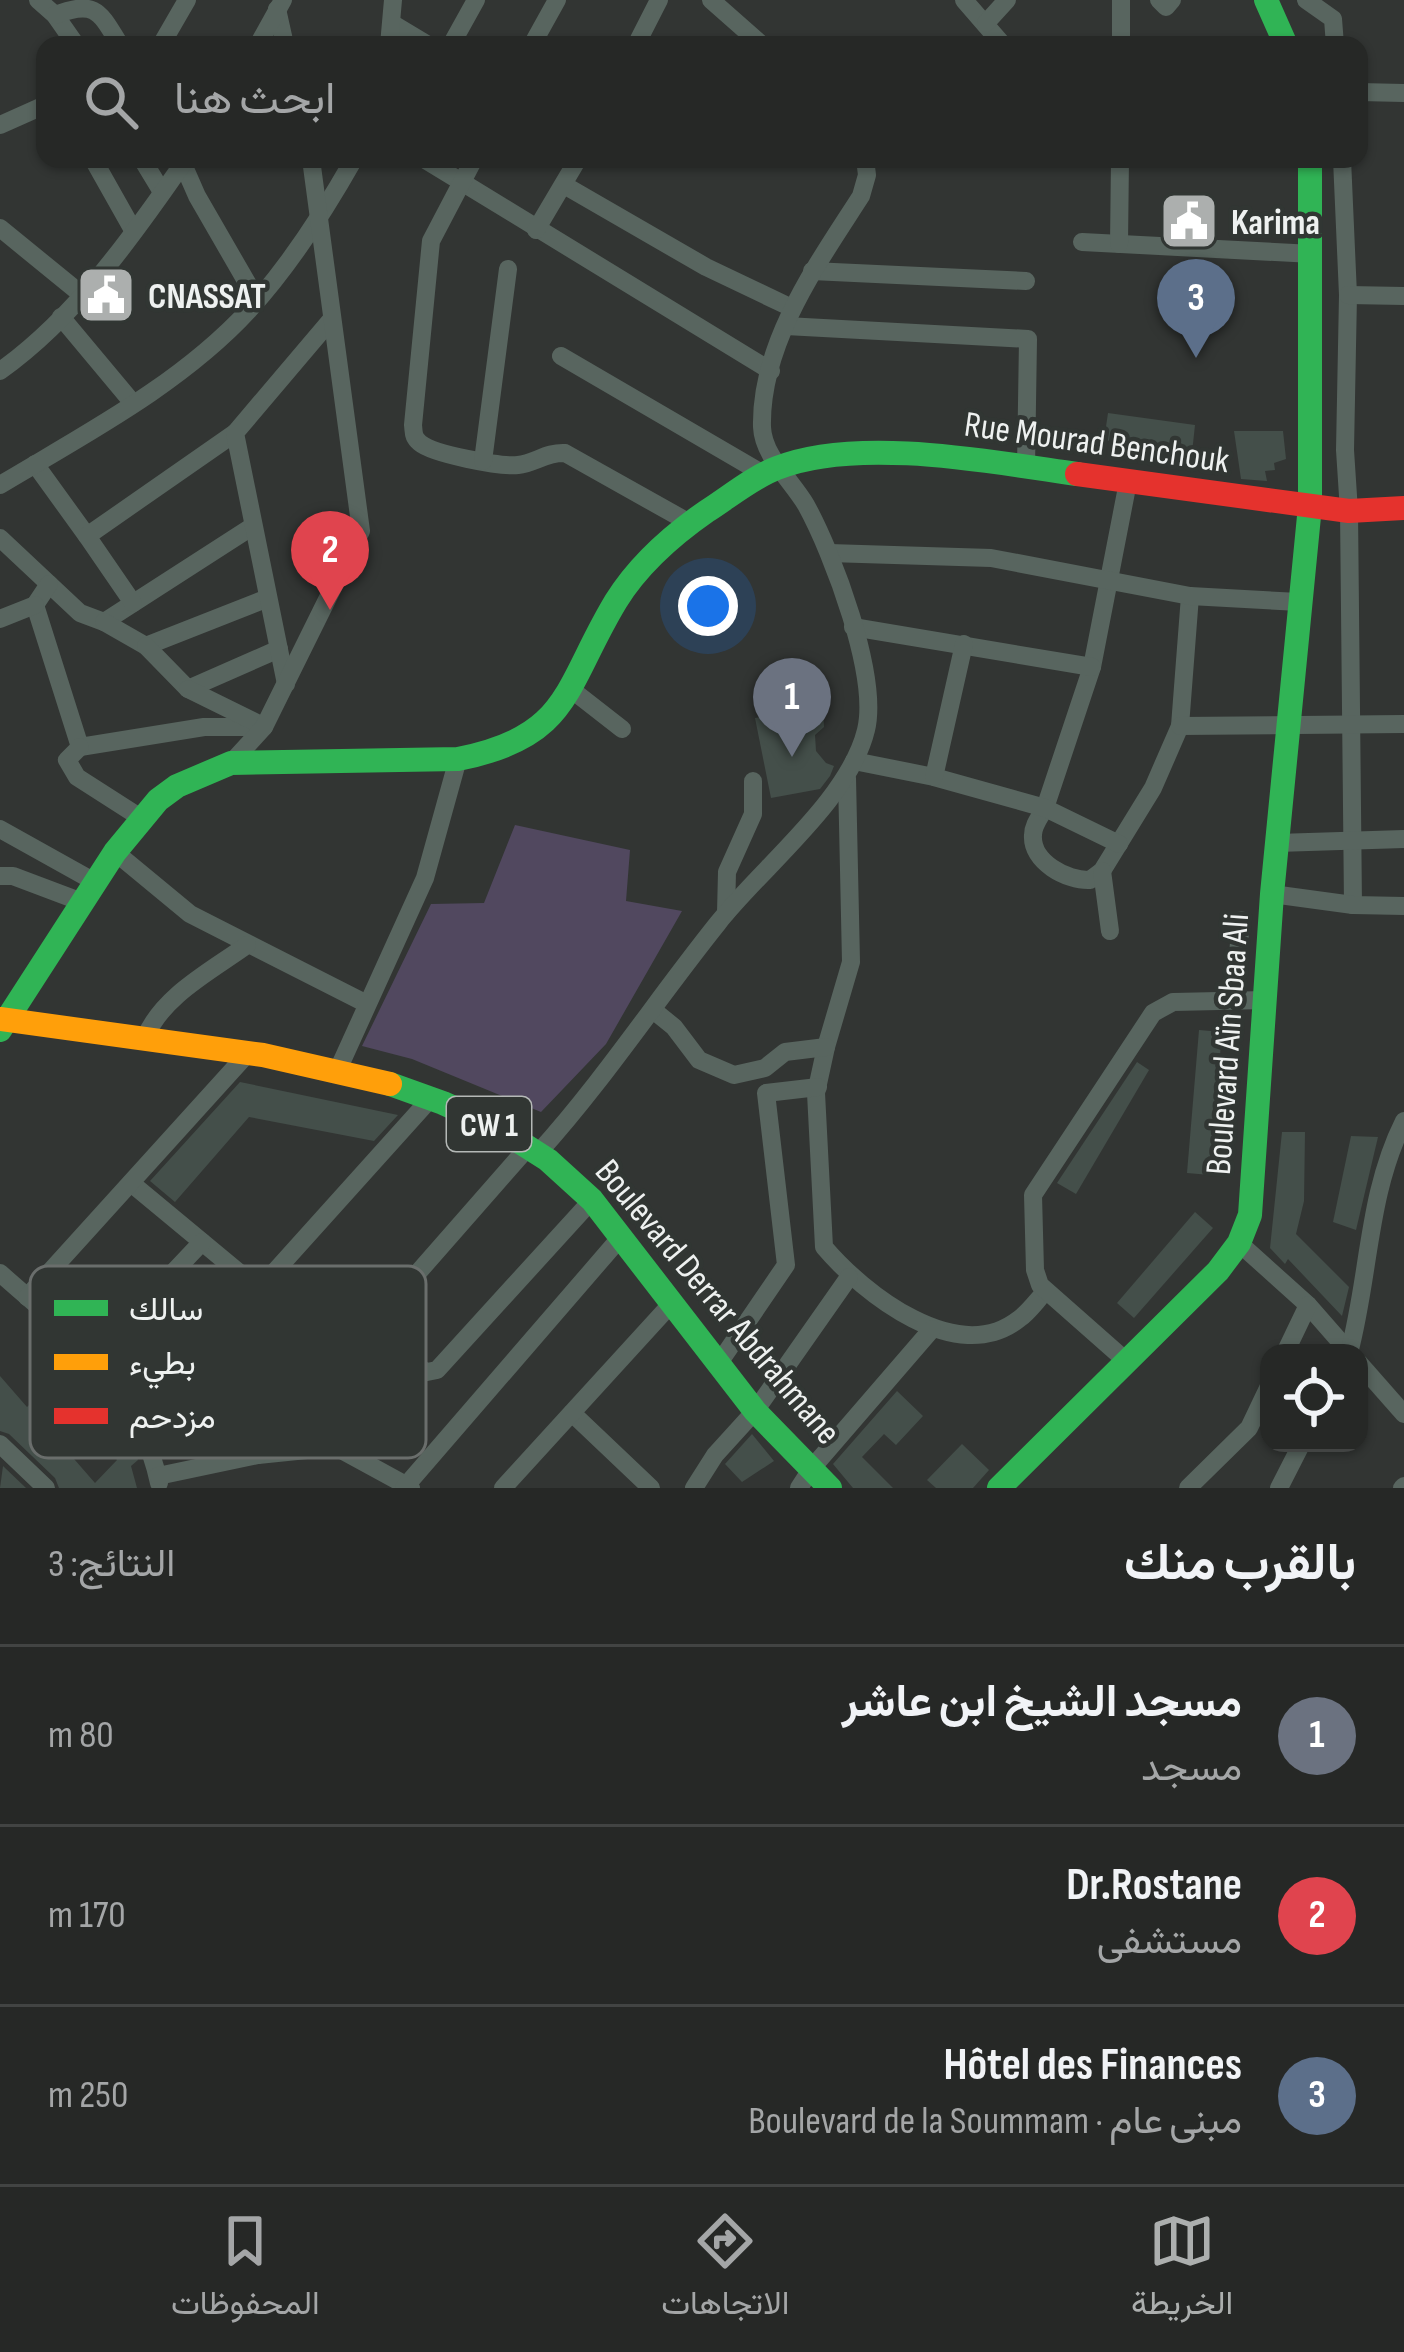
<!DOCTYPE html>
<html lang="ar">
<head>
<meta charset="utf-8">
<style>
  :root { --surface:#262826; --page:#323432; --text:#f1f3f6; --muted:#a4a6a7; --line:#424443; --accent:#acafae }
  body { margin:0; font-family:"Sofia Sans Condensed",Vazirmatn,sans-serif; background:var(--page); color:var(--text); direction:rtl }
  .controls { position:absolute; right:36px; bottom:36px; display:grid; overflow:hidden; border-radius:24px; box-shadow:0 3px 9px #0004 }
  .controls button { width:108px; height:108px; display:grid; place-items:center; padding:0; border:0; border-bottom:3px solid var(--line); background:var(--surface); color:var(--text); font:60px sans-serif }
  .you { position:absolute; left:708px; top:606px; width:42px; height:42px; margin:-30px; border:9px solid #fff; border-radius:50%; background:#1a73e8; box-shadow:0 0 0 18px #1a73e833 }
  .badge { display:grid; place-items:center; width:78px; height:78px; border-radius:50%; background:var(--accent); color:#fff; font-size:39px; font-weight:700 }
  .pin { position:absolute; translate:-50% -99px; filter:drop-shadow(0 3px 6px #0008) }
  .pin::after { content:''; position:absolute; top:63px; width:42px; height:36px; background:inherit; clip-path:polygon(0 0,100% 0,50% 100%) }
  .list { margin:0; padding:0; list-style:none }
  h2 { display:flex; justify-content:space-between; align-items:center; height:156px; margin:0; padding:0 48px; font-size:51px }
  h2 small { font-size:39px; font-weight:400; color:var(--muted) }
  .list li { display:grid; grid-template-columns:78px 1fr auto; gap:36px; align-items:center; box-sizing:border-box; height:180px; padding:0 48px; border-top:3px solid var(--line) }
  .list b { display:block; font-size:45px; white-space:nowrap }
  .list p { margin:0; font-size:39px; white-space:nowrap; color:var(--muted) }
  .list em { font-size:39px; font-style:normal; color:var(--muted) }
  .icon { flex:none; width:66px; height:66px; fill:none; stroke:currentColor; stroke-width:2; stroke-linecap:round; stroke-linejoin:round }
  .map { position:relative; flex:none; width:1404px; height:1488px; overflow:hidden; direction:ltr }
  .search { position:absolute; background:var(--surface); box-shadow:0 3px 9px #0004; left:36px; right:36px; top:36px; height:132px; display:flex; align-items:center; gap:30px; box-sizing:border-box; padding:0 42px; border-radius:24px; color:var(--muted); font-size:45px }
  .sheet { height:696px; background:var(--surface) }
  nav { display:flex; justify-content:space-around; align-items:center; box-sizing:border-box; height:168px; border-top:3px solid var(--line); background:var(--surface); font-size:33px; color:var(--muted) }
  nav a { display:grid; justify-items:center; gap:6px }
  nav .on { color:var(--accent) }
  .map>svg:first-child { display:block }
  .green { fill:#51485f }
  .building { fill:#444f4a; fill-rule:evenodd }
  .lines { fill:none; stroke-linecap:round; stroke-linejoin:round }
  .street { stroke:#58655f; stroke-width:18 }
  .fast { stroke:#30b455; stroke-width:24 }
  .slow { stroke:#ff9f0a; stroke-width:24 }
  .jam { stroke:#e5322d; stroke-width:24 }
  .labels { text-anchor:middle; stroke-width:9; stroke-linejoin:round; paint-order:stroke }
  .shield { fill:#313633; stroke:#b5b9b7; stroke-width:3 }
  .shield-label { font-size:33px; font-weight:bold; fill:#eef1f0 }
  .poi-label { font-size:36px; font-weight:bold; fill:#eef1f0; stroke:#313633; text-anchor:start }
  .street-label { font-size:36px; fill:#eef1f0; stroke:#313633 }
  .key { fill:#313633; stroke:#6a6e6c; stroke-width:3 }
  .key-label { font-size:33px; fill:#eef1f0 }
</style>
</head>
<body>
<div class="map">
<svg width="1404" height="1488" viewBox="0 0 1404 1488">
  <rect width="100%" height="100%" fill="#323533"/>
  <!-- green -->
  <polygon class="green" points="515,825 630,850 626,901 682,911 606,1044 541,1112 412,1059 362,1046 431,904 484,903"/>
  <!-- building -->
  <g class="building">
    <polygon points="1108,413 1195,425 1192,453 1104,440"/>
    <polygon points="1234,431 1283,431 1286,459 1274,463 1275,470 1265,471 1267,481 1241,479"/>
    <polygon points="823,707 824,727 815,735 816,751 826,763 834,766 830,776 820,789 771,798 755,718"/>
    <polygon points="1199,1030 1222,1032 1210,1175 1187,1173"/>
    <polygon points="1137,1062 1149,1070 1076,1194 1057,1183"/>
    <polygon points="240,1082 398,1115 374,1141 249,1117 175,1202 150,1181"/>
    <polygon points="1282,1132 1305,1132 1304,1201 1296,1234 1349,1287 1342,1316 1288,1259 1285,1264 1270,1248"/>
    <polygon points="1351,1136 1378,1137 1356,1230 1333,1222"/>
    <polygon points="1195,1212 1213,1228 1134,1318 1117,1303"/>
    <path d="M76,1360L123,1424L138,1460L131,1466L137,1488H59L55,1478L9,1434L0,1431V1376L27,1407ZM86,1421L117,1460L95,1483L61,1444Z"/>
    <polygon points="897,1391 923,1416 896,1445 884,1434 862,1457 893,1488 853,1488 833,1464"/>
    <polygon points="752,1434 774,1461 742,1482 725,1464"/>
    <polygon points="962,1444 989,1470 973,1488 936,1488 927,1480"/>
    <polygon points="3,1466 26,1488 0,1488"/>
  </g>
  <g class="lines">
    <!-- street -->
    <g class="street">
      <polyline points="38,0 55,15 76,45"/>
      <polyline points="711,0 762,45"/>
      <polyline points="964,0 1003,45"/>
      <polyline points="1159,0 1166,7 1172,0"/>
      <polyline points="1306,0 1333,19 1335,45"/>
      <polyline points="277,9 285,45"/>
      <path d="M55,15C96,0 99,11 120,45"/>
      <polyline points="986,23 1007,0"/>
      <polyline points="393,24 428,45"/>
      <polyline points="161,45 187,0"/>
      <polyline points="258,45 283,0"/>
      <polyline points="389,45 393,0"/>
      <polyline points="451,45 476,0"/>
      <polyline points="532,45 557,0"/>
      <polyline points="636,45 659,0"/>
      <polyline points="1121,45 1121,0"/>
      <polyline points="1359,92 1404,93"/>
      <polyline points="0,125 45,105"/>
      <polyline points="93,159 133,230"/>
      <polyline points="142,159 162,192"/>
      <polyline points="424,159 771,371"/>
      <path d="M474,159L431,241L413,425C414,434 413,437 420,443C433,454 500,467 518,465C535,463 547,452 565,453L688,522"/>
      <polyline points="1342,159 1348,295 1345,450 1349,511 1353,905"/>
      <polyline points="183,164 197,196 257,300"/>
      <polyline points="564,185 706,267 792,308"/>
      <polyline points="0,228 81,294"/>
      <polyline points="536,230 578,159"/>
      <polyline points="1082,242 1313,254"/>
      <polyline points="1119,244 1120,159"/>
      <polyline points="812,271 1026,281"/>
      <polyline points="1348,295 1404,296"/>
      <polyline points="61,317 132,402"/>
      <polyline points="786,326 1028,339 1026,467"/>
      <polyline points="561,356 765,475"/>
      <path d="M0,371C75,318 135,233 186,159"/>
      <polyline points="483,461 508,269"/>
      <polyline points="35,464 87,536"/>
      <path d="M1128,482L1092,667L1045,808C1040,817 1033,825 1033,835C1031,862 1067,881 1090,880L1102,871L1153,788L1180,726L1190,596"/>
      <path d="M0,485C85,434 181,384 249,310C290,265 324,212 354,159"/>
      <polyline points="0,538 80,613 104,622 253,526"/>
      <polyline points="829,553 991,558 1190,596 1299,602"/>
      <polyline points="49,584 35,605 80,747 204,727 264,727"/>
      <polyline points="133,603 87,536 235,433"/>
      <polyline points="0,619 35,605"/>
      <polyline points="104,622 146,646 268,598"/>
      <polyline points="853,627 1092,667"/>
      <polyline points="146,646 188,689 279,649"/>
      <polyline points="286,684 235,433 330,321"/>
      <polyline points="188,689 259,724"/>
      <polyline points="572,690 622,729"/>
      <polyline points="1180,726 1404,724"/>
      <polyline points="80,747 67,760 77,777 141,818"/>
      <polyline points="854,761 934,777 1045,808 1119,844"/>
      <polyline points="231,763 264,727 361,531 311,159"/>
      <polyline points="934,777 964,644"/>
      <path d="M847,778L851,962L826,1047L816,1093L824,1247C863,1293 957,1368 1019,1319C1029,1312 1037,1300 1045,1292"/>
      <polyline points="0,829 95,882"/>
      <polyline points="1277,843 1404,839"/>
      <polyline points="115,852 190,914 367,1004"/>
      <polyline points="1102,871 1110,931"/>
      <polyline points="0,876 13,876 82,902"/>
      <polyline points="1272,894 1353,905 1404,906"/>
      <polyline points="726,913 727,872 753,814 753,781"/>
      <polyline points="1234,1001 1241,920"/>
      <polyline points="653,1010 674,1027 699,1060 734,1075 765,1068 785,1052 826,1047"/>
      <path d="M145,1038C162,996 211,971 247,945"/>
      <polyline points="337,1072 425,878 458,759"/>
      <path d="M539,1152C604,1080 657,999 718,923C762,867 849,800 866,730C879,676 833,554 806,505C792,481 763,456 762,427C760,343 818,263 861,196L867,175L865,159"/>
      <polyline points="131,1183 248,1280 269,1278 431,1098"/>
      <polyline points="1239,1243 1308,1305 1350,1353"/>
      <path d="M0,1273C71,1336 138,1384 159,1483"/>
      <polyline points="27,1297 249,1052"/>
      <polyline points="1285,1353 1308,1305"/>
      <path d="M1349,1353C1370,1274 1367,1195 1404,1121"/>
      <polyline points="94,1356 202,1242"/>
      <polyline points="1125,1360 1040,1285 1035,1270 1033,1195 1153,1013 1173,1002 1265,1000"/>
      <polyline points="719,1363 786,1265 766,1093 818,1087"/>
      <polyline points="1359,1363 1404,1414"/>
      <polyline points="572,1413 651,1488"/>
      <polyline points="0,1444 46,1488"/>
      <polyline points="336,1447 401,1365 409,1363 427,1372 437,1370 592,1200"/>
      <polyline points="258,1455 336,1447 411,1488"/>
      <polyline points="158,1476 258,1455 529,1146"/>
      <polyline points="404,1488 620,1238"/>
      <polyline points="503,1488 672,1303"/>
      <polyline points="694,1488 715,1455 755,1411 849,1277"/>
      <polyline points="799,1488 812,1468 932,1329"/>
      <polyline points="1188,1488 1249,1428 1269,1386"/>
      <polyline points="1279,1488 1302,1443"/>
      <polyline points="1402,1488 1404,1486"/>
    </g>
    <!-- fast -->
    <g class="fast">
      <polyline points="1266,0 1286,45"/>
      <path d="M0,1030L115,852L158,800L177,786L231,763L458,759C571,737 564,687 616,601C639,564 671,536 707,511C729,497 753,477 777,468C857,436 993,462 1077,474"/>
      <polyline points="390,1084 443,1103 498,1128 548,1160 592,1200 755,1411 830,1488"/>
      <polyline points="999,1488 1218,1271 1239,1243 1250,1215 1272,894 1310,506 1310,159"/>
    </g>
    <!-- slow -->
    <polyline class="slow" points="0,1019 263,1055 390,1084"/>
    <!-- jam -->
    <polyline class="jam" points="1077,474 1349,511 1404,508"/>
  </g>
  <!-- icons -->
  <defs>
    <symbol id="civic-square" viewBox="-11 -11 22 22"><rect x="-9" y="-9" width="18" height="18" rx="4" fill="#acafae" stroke="#313633"/><path d="M-.6-6.5H3V-4.5H.6V-3L4-1V1h2V6H-6V1h2V-1L-.6-3ZM-1.2 2.5V6h2.4V2.5Z" fill="#fff"/></symbol>
  </defs>
  <g fill-rule="evenodd">
    <use href="#civic-square" x="1156" y="188" width="66" height="66"/>
    <use href="#civic-square" x="73" y="262" width="66" height="66"/>
  </g>
  <g class="labels">
    <!-- shield labels -->
    <rect class="shield" x="447" y="1097" width="84" height="54" rx="9"/>
    <g class="shield-label">
      <text x="489" y="1136">CW 1</text>
    </g>
    <!-- poi labels -->
    <g class="poi-label">
      <text x="1231" y="234">Karima</text>
      <text x="148" y="308">CNASSAT</text>
    </g>
    <!-- street labels -->
    <g class="street-label">
      <text transform="translate(1097 441) rotate(8)" y="13">Rue Mourad Benchouk</text>
      <text transform="translate(1226 1044) rotate(-86)" y="13">Boulevard Aïn Sbaa Ali</text>
      <text transform="translate(719 1301) rotate(50)" y="13">Boulevard Derrar Abdrahmane</text>
    </g>
  </g>
  <!-- legend -->
  <rect x="30" y="1266" width="396" height="192" rx="18" class="key"/>
  <rect x="54" y="1300" width="54" height="16" fill="#30b455"/>
  <rect x="54" y="1354" width="54" height="16" fill="#ff9f0a"/>
  <rect x="54" y="1408" width="54" height="16" fill="#e5322d"/>
  <g class="key-label">
    <text x="129" y="1320">سالك</text>
    <text x="129" y="1374">بطيء</text>
    <text x="129" y="1428">مزدحم</text>
  </g>
</svg>
<div class="controls">
<button><svg class="icon" aria-label="locate" viewBox="0 0 24 24"><circle cx="12" cy="12" r="6"/><path d="M12 2v4M12 18v4M2 12h4M18 12h4"/></svg></button>
</div>
<div class="you"></div>
<div class="pin badge" style="left:792px;top:757px;background:#6b7280">1</div>
<div class="pin badge" style="left:330px;top:610px;background:#e0444e">2</div>
<div class="pin badge" style="left:1196px;top:358px;background:#5c6f8a">3</div>
<div class="search"><svg class="icon" aria-label="search" viewBox="0 0 24 24"><circle cx="10" cy="10" r="6"/><path d="M15 15l6 6"/></svg>ابحث هنا</div>
</div>
<section class="sheet">
<h2>بالقرب منك<small>النتائج: 3</small></h2>
<ul class="list">
<li><span class="badge" style="background:#6b7280">1</span><div><b>مسجد الشيخ ابن عاشر</b><p>مسجد</p></div><em>80 m</em></li>
<li><span class="badge" style="background:#e0444e">2</span><div><b>Dr.Rostane</b><p>مستشفى</p></div><em>170 m</em></li>
<li><span class="badge" style="background:#5c6f8a">3</span><div><b>Hôtel des Finances</b><p>مبنى عام · Boulevard de la Soummam</p></div><em>250 m</em></li>
</ul>
</section>
<nav>
<a class="on"><svg class="icon" aria-label="map" viewBox="0 0 24 24"><path d="M3 6l6-2 6 2 6-2v14l-6 2-6-2-6 2zM9 4v14M15 6v14"/></svg>الخريطة</a>
<a><svg class="icon" aria-label="directions" viewBox="0 0 24 24"><path d="M12 3l9 9-9 9-9-9zM9 14v-3h6M13 9l2 2-2 2"/></svg>الاتجاهات</a>
<a><svg class="icon" aria-label="saved" viewBox="0 0 24 24"><path d="M7 4h10v16l-5-4-5 4z"/></svg>المحفوظات</a>
</nav>
</body>
</html>
